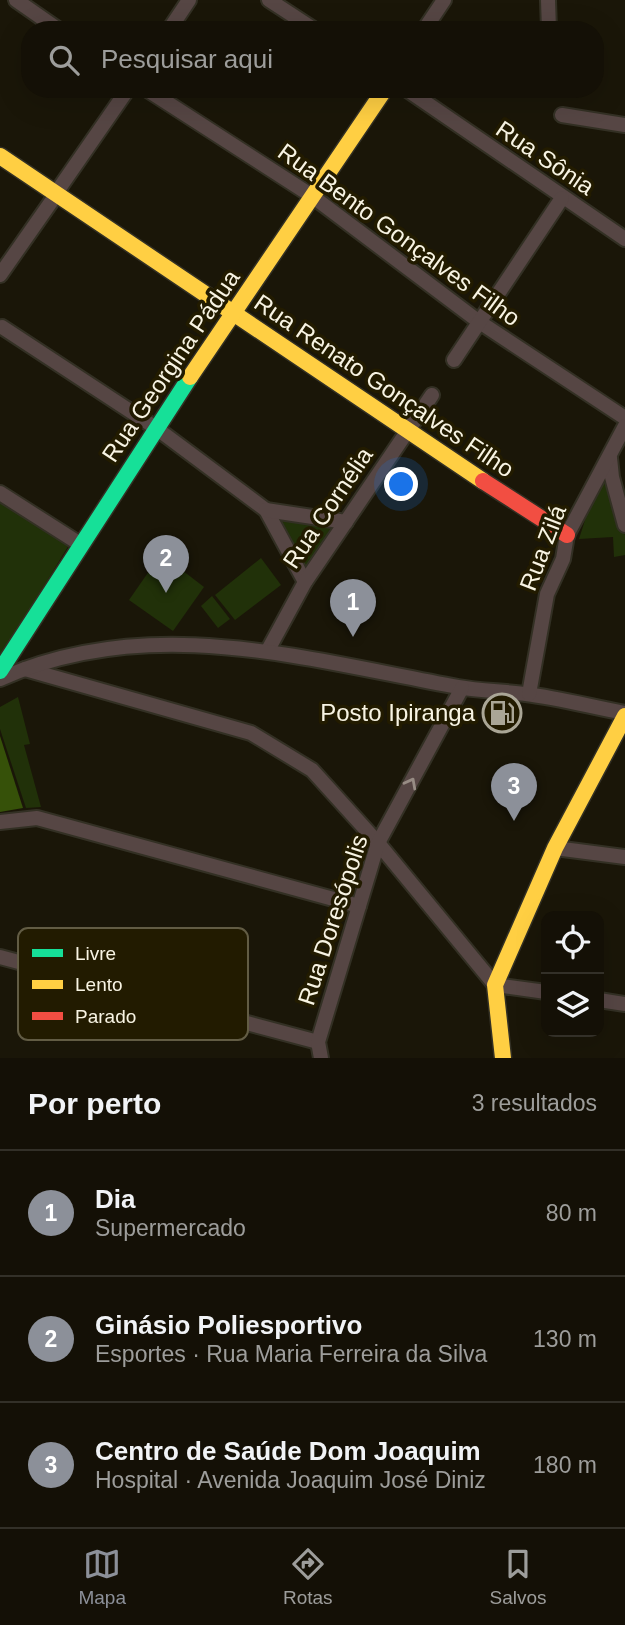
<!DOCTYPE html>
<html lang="pt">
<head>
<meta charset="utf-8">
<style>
  :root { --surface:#141006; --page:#1d1910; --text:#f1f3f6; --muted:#9d9d9b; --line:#333028; --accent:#8c9099 }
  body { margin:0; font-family:Helvetica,sans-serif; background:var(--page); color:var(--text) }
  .controls { position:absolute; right:21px; bottom:21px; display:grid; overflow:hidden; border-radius:14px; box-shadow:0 7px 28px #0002 }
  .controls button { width:63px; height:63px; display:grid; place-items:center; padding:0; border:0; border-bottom:2px solid var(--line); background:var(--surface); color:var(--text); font:35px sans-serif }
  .you { position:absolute; left:402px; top:485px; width:24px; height:24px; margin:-18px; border:5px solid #fff; border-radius:50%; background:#1a73e8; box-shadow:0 0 0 10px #1a73e833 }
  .badge { display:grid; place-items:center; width:46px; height:46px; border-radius:50%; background:var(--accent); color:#fff; font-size:23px; font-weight:700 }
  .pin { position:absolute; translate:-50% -58px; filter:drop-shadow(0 2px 4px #0008) }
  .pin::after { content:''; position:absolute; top:37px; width:24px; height:21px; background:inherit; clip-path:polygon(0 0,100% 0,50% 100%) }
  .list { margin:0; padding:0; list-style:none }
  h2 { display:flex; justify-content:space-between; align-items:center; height:91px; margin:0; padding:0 28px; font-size:30px }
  h2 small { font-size:23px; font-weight:400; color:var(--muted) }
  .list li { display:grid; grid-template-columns:46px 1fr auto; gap:21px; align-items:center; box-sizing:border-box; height:126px; padding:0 28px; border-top:2px solid var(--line) }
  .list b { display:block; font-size:26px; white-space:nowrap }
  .list p { margin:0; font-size:23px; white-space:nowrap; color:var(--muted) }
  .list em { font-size:23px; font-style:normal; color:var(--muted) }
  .icon { flex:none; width:38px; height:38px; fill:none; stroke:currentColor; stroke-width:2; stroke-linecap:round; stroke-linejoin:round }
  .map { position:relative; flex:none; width:625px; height:1058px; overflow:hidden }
  .search { position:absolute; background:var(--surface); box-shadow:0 7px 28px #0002; left:21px; right:21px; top:21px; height:77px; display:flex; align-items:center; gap:18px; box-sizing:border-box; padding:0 24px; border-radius:28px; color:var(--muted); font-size:26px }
  .sheet { height:469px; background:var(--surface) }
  nav { display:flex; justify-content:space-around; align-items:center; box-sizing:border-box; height:98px; border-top:2px solid var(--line); background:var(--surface); font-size:19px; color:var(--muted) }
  nav a { display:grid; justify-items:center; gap:4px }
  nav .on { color:var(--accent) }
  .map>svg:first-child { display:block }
  .green { fill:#213109 }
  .forest { fill:#365109 }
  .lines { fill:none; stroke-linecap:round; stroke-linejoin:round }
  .street-casing { stroke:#333024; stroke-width:18 }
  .fast-casing { stroke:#333024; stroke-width:19 }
  .slow-casing { stroke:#333024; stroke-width:19 }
  .jam-casing { stroke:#333024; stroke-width:19 }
  .street { stroke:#564644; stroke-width:14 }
  .fast { stroke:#16e098; stroke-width:16 }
  .slow { stroke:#ffcf43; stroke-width:16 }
  .jam { stroke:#f24e42; stroke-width:16 }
  .oneway { stroke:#978c84 }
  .labels { text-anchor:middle; stroke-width:7; stroke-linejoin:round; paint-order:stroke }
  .street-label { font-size:24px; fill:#f8f4e3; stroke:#221b00 }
  .poi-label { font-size:24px; fill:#f8f4e3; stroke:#221b00; text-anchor:end }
  .key { fill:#221b00; stroke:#625c44; stroke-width:2 }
  .key-label { font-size:19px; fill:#f8f4e3 }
</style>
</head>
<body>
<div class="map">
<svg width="625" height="1058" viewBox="0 0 625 1058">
  <rect width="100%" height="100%" fill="#1a1608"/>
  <!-- green -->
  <g class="green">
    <polygon points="606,477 625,535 625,555 614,557 613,537 579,539 591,501"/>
    <polygon points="0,500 69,545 0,658"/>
    <polygon points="276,515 332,526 308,567 304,567"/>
    <polygon points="161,554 204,587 173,631 129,600"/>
    <polygon points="261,558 281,585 235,620 215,595"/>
    <polygon points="212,596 230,619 218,628 201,606"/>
    <polygon points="18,697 30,744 24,745 41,807 26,808 0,729 0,707"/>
  </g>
  <!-- forest -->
  <polygon class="forest" points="0,736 23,808 0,812"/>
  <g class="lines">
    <defs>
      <g id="street">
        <polyline points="16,0 59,30"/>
        <polyline points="269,0 315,30"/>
        <polyline points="548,0 549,30"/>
        <polyline points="169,30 189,0"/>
        <polyline points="424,30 444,0"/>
        <polyline points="146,89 312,196 478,321 625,418"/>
        <polyline points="406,89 625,239"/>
        <polyline points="562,115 625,125"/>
        <polyline points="56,193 128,89"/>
        <polyline points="0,275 51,202"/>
        <polyline points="2,327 156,428 266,510 305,582"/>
        <polyline points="454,360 562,198"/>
        <polyline points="610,458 612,477 625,525"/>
        <polyline points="0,493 80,544"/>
        <polyline points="266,510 346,522"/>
        <polyline points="268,650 305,582 432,395"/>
        <polyline points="25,669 251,733 312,770 378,843 495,985 546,992"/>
        <path d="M0,679C150,612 304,659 458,687C480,691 503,691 526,694C559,698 592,707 625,713"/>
        <polyline points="529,694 547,594 563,559 567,535 625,426"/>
        <polyline points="0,822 37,818 359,906"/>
        <polyline points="555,848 625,857"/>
        <polyline points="0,957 318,1042"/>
        <polyline points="599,1000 625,1004"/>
        <polyline points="321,1058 318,1042 378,843 462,688"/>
      </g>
      <polyline id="fast" points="0,671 190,377"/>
      <g id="slow">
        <polyline points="0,156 483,481"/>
        <polyline points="190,377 385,89"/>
        <polyline points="503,1058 495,985 555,848 625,716"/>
      </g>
      <polyline id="jam" points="483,481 567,535"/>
    </defs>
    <!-- street casing -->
    <use href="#street" class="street-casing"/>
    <!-- fast casing -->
    <use href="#fast" class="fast-casing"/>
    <!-- slow casing -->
    <use href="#slow" class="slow-casing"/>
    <!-- jam casing -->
    <use href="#jam" class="jam-casing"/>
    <!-- street -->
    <use href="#street" class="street"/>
    <!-- fast -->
    <use href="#fast" class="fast"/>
    <!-- slow -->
    <use href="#slow" class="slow"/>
    <!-- jam -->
    <use href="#jam" class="jam"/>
  </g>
  <!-- one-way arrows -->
  <defs><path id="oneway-chevron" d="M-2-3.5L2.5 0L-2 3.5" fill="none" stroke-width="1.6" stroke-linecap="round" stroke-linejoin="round" transform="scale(1.75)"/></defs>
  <use class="oneway" href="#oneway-chevron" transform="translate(411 783) rotate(-62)"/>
  <!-- icons -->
  <defs>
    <symbol id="fuel-ring" viewBox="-11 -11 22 22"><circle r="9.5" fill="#221b00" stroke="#aaa696" stroke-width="1.5"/><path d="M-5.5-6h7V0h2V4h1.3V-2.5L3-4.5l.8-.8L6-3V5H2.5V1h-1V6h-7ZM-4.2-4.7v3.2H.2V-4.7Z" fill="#aaa696"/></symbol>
  </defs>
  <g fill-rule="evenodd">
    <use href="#fuel-ring" x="480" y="691" width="44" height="44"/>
  </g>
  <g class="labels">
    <!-- street labels -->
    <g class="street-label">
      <text transform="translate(545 158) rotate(34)" y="8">Rua Sônia</text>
      <text transform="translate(399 235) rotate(36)" y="8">Rua Bento Gonçalves Filho</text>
      <text transform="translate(171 366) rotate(-56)" y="8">Rua Georgina Pádua</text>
      <text transform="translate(384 386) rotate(34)" y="8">Rua Renato Gonçalves Filho</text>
      <text transform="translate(328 508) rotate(-56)" y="8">Rua Cornélia</text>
      <text transform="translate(543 548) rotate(-69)" y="8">Rua Zilá</text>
      <text transform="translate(333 920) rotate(-72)" y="8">Rua Doresópolis</text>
    </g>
    <!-- poi labels -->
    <g class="poi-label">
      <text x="475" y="721">Posto Ipiranga</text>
    </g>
  </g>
  <!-- legend -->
  <rect x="18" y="928" width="230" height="112" rx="10" class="key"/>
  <rect x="32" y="949" width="31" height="8" fill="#16e098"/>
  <rect x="32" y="980" width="31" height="9" fill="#ffcf43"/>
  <rect x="32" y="1012" width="31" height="8" fill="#f24e42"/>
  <g class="key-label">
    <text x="75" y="960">Livre</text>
    <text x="75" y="991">Lento</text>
    <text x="75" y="1023">Parado</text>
  </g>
</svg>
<div class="controls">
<button><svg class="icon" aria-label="locate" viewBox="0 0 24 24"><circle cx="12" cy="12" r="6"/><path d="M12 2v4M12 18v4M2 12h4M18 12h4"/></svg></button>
<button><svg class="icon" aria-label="layers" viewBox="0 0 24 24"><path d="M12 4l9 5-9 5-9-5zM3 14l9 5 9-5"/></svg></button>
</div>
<div class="you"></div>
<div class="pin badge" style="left:353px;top:637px">1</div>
<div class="pin badge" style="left:166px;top:593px">2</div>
<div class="pin badge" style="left:514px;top:821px">3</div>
<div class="search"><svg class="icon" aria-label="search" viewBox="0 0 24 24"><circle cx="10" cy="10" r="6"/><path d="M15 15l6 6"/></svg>Pesquisar aqui</div>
</div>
<section class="sheet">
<h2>Por perto<small>3 resultados</small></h2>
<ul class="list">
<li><span class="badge">1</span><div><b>Dia</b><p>Supermercado</p></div><em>80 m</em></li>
<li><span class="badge">2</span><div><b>Ginásio Poliesportivo</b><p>Esportes · Rua Maria Ferreira da Silva</p></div><em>130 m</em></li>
<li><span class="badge">3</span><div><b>Centro de Saúde Dom Joaquim</b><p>Hospital · Avenida Joaquim José Diniz</p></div><em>180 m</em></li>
</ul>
</section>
<nav>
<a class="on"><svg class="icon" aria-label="map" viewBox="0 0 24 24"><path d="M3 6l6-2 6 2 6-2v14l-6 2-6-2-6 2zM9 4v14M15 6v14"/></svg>Mapa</a>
<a><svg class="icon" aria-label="directions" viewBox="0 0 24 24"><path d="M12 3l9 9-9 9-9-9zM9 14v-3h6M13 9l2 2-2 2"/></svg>Rotas</a>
<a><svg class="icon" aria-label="saved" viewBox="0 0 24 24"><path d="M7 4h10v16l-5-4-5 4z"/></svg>Salvos</a>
</nav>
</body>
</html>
